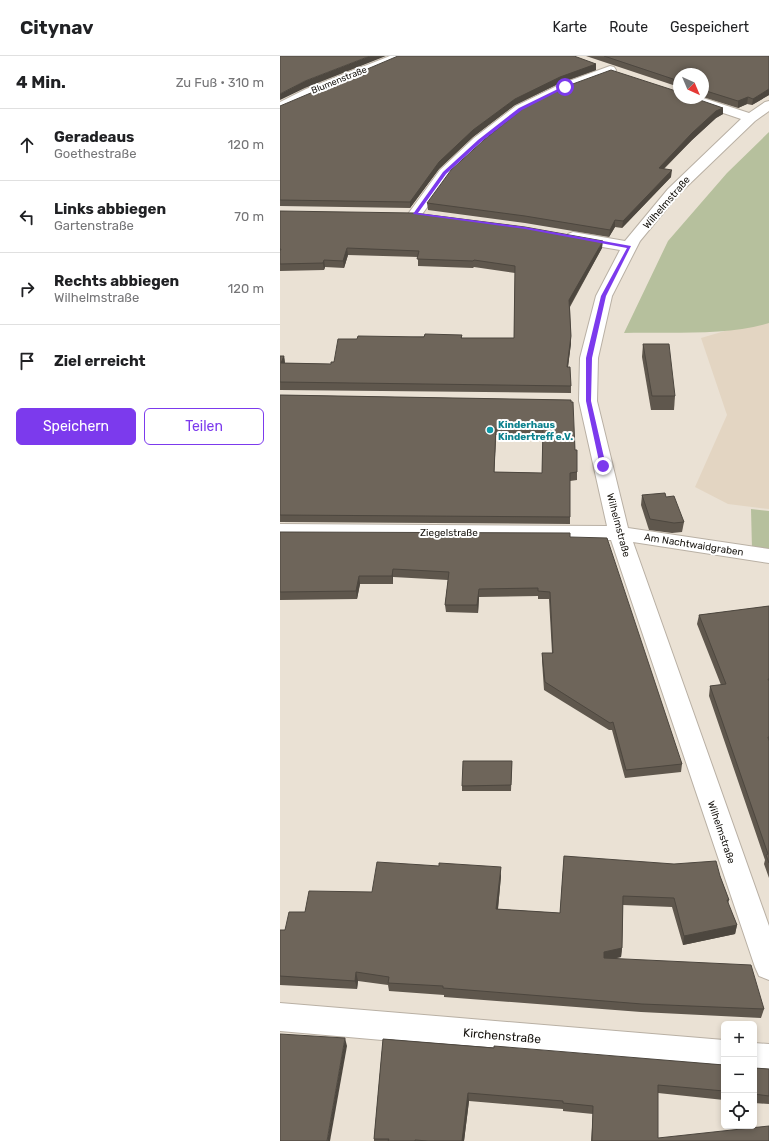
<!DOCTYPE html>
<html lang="de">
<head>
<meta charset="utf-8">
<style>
  :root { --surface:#fff; --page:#f2f2f2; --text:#202124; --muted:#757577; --line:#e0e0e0; --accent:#7c3aed }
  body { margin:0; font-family:Rubik,sans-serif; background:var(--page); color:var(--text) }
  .controls { position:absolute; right:12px; bottom:12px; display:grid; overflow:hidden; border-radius:6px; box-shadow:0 2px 6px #0003 }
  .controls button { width:36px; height:36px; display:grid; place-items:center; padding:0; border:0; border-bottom:1px solid var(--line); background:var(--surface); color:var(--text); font:20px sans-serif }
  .compass { position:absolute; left:393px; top:12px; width:36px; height:36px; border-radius:50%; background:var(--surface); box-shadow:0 2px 6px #0003; rotate:136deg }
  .stop { position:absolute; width:12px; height:12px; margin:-9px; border:3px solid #7c3aed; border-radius:50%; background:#fff }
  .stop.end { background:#7c3aed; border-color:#fff; box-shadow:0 1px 4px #0008 }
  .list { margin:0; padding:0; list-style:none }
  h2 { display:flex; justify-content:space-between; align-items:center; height:52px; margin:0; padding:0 16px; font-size:17px }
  h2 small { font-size:13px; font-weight:400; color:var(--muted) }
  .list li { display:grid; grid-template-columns:26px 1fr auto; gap:12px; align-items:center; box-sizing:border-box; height:72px; padding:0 16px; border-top:1px solid var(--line) }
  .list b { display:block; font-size:15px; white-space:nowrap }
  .list p { margin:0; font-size:13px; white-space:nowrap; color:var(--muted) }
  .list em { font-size:13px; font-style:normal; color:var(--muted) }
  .actions { display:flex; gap:8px; padding:12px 16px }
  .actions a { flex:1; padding:9px 0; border:1px solid var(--accent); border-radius:6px; text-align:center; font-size:14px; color:var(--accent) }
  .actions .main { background:var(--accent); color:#fff }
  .icon { flex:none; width:22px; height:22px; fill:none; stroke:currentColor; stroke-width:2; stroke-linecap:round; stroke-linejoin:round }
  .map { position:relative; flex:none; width:489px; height:1085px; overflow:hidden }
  header { display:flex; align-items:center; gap:24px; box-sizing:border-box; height:56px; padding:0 20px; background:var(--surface); border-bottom:1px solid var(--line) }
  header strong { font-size:19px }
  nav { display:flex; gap:22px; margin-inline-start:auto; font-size:14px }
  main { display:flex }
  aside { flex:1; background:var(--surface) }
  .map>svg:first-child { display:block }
  .built { fill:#e3d5c2 }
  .green { fill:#b6c09d }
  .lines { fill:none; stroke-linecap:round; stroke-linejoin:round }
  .street-casing { stroke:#b9b0a4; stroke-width:2 }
  .street { fill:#fff; fill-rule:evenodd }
  .wall { fill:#5f574d; fill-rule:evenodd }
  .shaded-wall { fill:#4d473f }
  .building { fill:#6e655a; stroke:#4d473f; fill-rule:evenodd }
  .route { fill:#7c3aed }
  .culture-dot { fill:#0f9aa8; stroke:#fff; stroke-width:1.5 }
  .labels { text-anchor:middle; stroke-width:4; stroke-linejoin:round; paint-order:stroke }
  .far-street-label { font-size:9px; fill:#17140f; stroke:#fff }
  .street-label { font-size:10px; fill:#17140f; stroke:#fff }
  .culture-label { font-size:10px; font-weight:bold; fill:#0d838f; stroke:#fff; text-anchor:start }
  .near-street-label { font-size:12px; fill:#17140f; stroke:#fff }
</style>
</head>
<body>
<header>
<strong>Citynav</strong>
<nav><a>Karte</a><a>Route</a><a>Gespeichert</a></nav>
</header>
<main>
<aside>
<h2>4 Min.<small>Zu Fuß · 310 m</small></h2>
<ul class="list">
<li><svg class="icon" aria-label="ahead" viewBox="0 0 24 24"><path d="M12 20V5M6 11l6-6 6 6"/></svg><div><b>Geradeaus</b><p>Goethestraße</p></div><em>120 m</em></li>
<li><svg class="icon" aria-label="left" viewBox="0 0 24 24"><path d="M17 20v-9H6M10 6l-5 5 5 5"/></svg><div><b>Links abbiegen</b><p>Gartenstraße</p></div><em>70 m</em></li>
<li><svg class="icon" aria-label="right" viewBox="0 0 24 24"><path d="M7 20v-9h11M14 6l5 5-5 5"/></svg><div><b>Rechts abbiegen</b><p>Wilhelmstraße</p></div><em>120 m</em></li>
<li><svg class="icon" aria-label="arrive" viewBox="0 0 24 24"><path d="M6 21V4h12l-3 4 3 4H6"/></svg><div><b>Ziel erreicht</b></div></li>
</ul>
<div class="actions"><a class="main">Speichern</a><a>Teilen</a></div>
</aside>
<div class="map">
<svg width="489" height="1085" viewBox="0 0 489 1085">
  <rect width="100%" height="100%" fill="#eae1d4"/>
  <!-- built -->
  <polygon class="built" points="489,262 489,453 448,448 415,431 447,359 421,282"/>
  <!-- green -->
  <g class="green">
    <path d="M489,76V267C449,280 387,276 344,277L388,185L447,117Z"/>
    <polygon points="471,453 489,455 489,496 472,493"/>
  </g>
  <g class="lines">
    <defs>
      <g id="street">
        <polygon points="110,0 126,0 124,2 34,39 0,55 0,46 26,33"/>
        <polygon points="330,10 334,11 336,14 334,17 289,34 244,56 204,88 170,120 140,161 135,162 130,161 128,158 160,114 194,82 236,50 281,28"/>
        <polygon points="406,42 423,42 469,57 485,46 489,45 489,55 475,65 398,139 360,185 332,240 318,302 317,345 348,472 489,493 489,507 353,486 489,870 489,924 479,920 475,911 331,484 0,482 0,468 327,470 299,345 300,302 316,240 340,194 293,186 288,184 285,181 288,178 293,176 345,185 388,133 461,63 408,45"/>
        <polygon points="0,947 444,984 444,1014 0,975"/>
        <polygon points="474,987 489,988 489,1018 474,1017"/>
      </g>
    </defs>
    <!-- street casing -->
    <use href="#street" class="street-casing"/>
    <!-- street -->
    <use href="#street" class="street"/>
  </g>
  <!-- wall -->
  <g class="wall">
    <polygon points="306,0 489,0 489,39 472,49 467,48 458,52 423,41 423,18 399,18 399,31"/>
    <polygon points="316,8 316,14 280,27 235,49 193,81 159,113 130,152 0,150 0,50"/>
    <polygon points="399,42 443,52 443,58 436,62 412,84 384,113 391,121 342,172 335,171 329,181 245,167 148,154 147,147"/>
    <polygon points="0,155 322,192 290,251 291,287 288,311 291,330 291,337 0,334 0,300 4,300 5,307 51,308 54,306 77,283 182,279 182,282 234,282 235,217 194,211 193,212 138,210 138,201 68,199 64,212 45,211 44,214 0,215"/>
    <polygon points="363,288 395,340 394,354 371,354 362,301"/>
    <path d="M0,339L291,344L297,416V424L290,425V468L0,466ZM216,379L263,380L262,417L214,416Z"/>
    <polygon points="362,439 386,441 404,466 402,476 392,477 369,474 361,449"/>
    <polygon points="0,476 290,481 402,708 401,716 345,722 332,674 329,674 264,634 262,605 262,597 272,597 269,543 258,543 258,540 199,541 198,557 166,556 165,549 168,524 113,521 113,528 80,528 77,543 0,544"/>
    <polygon points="489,550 489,822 484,808 485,804 429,640 430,630 441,629 417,568 419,559"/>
    <polygon points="232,705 231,735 182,735 182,730"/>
    <polygon points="284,800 440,820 449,844 448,848 457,869 455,878 403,889 392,851 343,849 342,892 341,901 336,902 484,953 481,962 361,956 164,941 164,939 109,935 108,929 78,925 77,933 0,929 0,874 5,874 25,856 92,836 221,820 218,853 280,857"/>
    <polygon points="103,983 444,1009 444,1044 378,1037 378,1082 489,1085 311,1085 313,1058 283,1055 283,1053 189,1045 184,1085 94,1085 94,1083"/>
    <polygon points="474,1012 489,1013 489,1048 474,1047"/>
  </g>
  <!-- shaded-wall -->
  <g class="shaded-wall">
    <polygon points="90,0 106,0 25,32 0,44 0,38 25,25"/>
    <polygon points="316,8 316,14 280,27 235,49 193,81 159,113 130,152 130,146 159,106 193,74 235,43 280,21"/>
    <polygon points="489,33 489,39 472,49 473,43"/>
    <polygon points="468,41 467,48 458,52 458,45"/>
    <polygon points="443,52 443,58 436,62 412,84 378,118 379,112 412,77 436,55"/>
    <polygon points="392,114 391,121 342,172 343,165"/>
    <polygon points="335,164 335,171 329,181 330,174"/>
    <polygon points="323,185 322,192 289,251 289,244"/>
    <polygon points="67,192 68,199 64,212 63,205"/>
    <polygon points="44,204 45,211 44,214 43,207"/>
    <polygon points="291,280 291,287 287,318 287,311"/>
    <polygon points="4,300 5,308 1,307"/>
    <polygon points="216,371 216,379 214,424 214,416"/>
    <polygon points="113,513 113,528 112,520"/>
    <polygon points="79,520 80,528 77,543 76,535"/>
    <polygon points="199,533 199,541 198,557 197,549"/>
    <polygon points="221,811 221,820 217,862 216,853"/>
    <polygon points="457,869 455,878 403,889 404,880"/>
    <polygon points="342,892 341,901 323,905 324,896"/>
    <polygon points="76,916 78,925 77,933 75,925"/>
    <polygon points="65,982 67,990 50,1085 47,1085"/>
    <polygon points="188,1037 189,1045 184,1085 182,1085"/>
  </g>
  <!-- building -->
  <g class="building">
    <polygon points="0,0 90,0 25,25 0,38"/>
    <polygon points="118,0 294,0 316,8 280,21 235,43 193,74 159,106 130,146 0,144 0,50"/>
    <polygon points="324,0 489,0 489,33 473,43 468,41 458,45 423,34 423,18 399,18 399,25"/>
    <polygon points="331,14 399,36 399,42 414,42 443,52 436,55 412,77 379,112 392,114 343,165 335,164 330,174 245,160 147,147 171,114 205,83 245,51 290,29"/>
    <polygon points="0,155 134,157 245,171 323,185 289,244 291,280 287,311 290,311 291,330 0,326 0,300 4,300 1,307 51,308 51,306 54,306 58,283 77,283 78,280 144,281 145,278 182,279 181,282 234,282 235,210 194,204 193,205 137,203 139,195 67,192 63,205 44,204 43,207 0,208 0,195 1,193 0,193"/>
    <polygon points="363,288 389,288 395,340 372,340"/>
    <path d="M0,339L291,344V346H293L295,394H297V416L290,417V461L0,459ZM216,371L263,372L262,417L214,416Z"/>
    <polygon points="385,437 386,441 394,440 404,466 394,467 370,463 362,439"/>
    <polygon points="0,476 290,477 290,481 327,482 402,708 346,714 333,666 330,667 265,626 262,597 273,597 270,536 258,535 258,532 199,533 197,549 165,549 169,516 113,513 112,520 79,520 76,535 0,536"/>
    <polygon points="489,550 489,623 488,623 489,625 489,681 488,681 489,685 489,807 486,799 488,798 430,630 446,628 419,559"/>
    <polygon points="183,705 232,705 231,729 182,730"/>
    <polygon points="284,800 394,808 436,805 440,820 449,844 447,844 457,869 404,880 394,842 343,840 342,892 324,896 324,902 471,909 484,953 362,948 163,932 163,930 108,927 109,921 76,916 75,925 0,920 0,874 5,874 9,856 25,856 29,835 92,836 97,806 159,810 159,807 221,811 216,853 280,857"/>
    <polygon points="0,978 65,982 47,1085 0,1085"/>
    <polygon points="103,983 214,992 214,990 444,1009 444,1035 378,1029 378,1082 489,1070 489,1085 312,1085 313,1050 283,1047 283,1045 188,1037 182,1085 148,1085 135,1084 135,1085 108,1085 109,1083 94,1083"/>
    <polygon points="474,1012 489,1013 489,1040 474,1038"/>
  </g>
  <!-- route -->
  <polygon class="route" points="284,30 287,31 242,54 201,86 166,118 138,157 245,171 351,190 326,240 312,302 311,345 326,410 323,412 320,410 306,345 306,302 321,240 347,192 245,173 133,158 163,116 198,84 239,52"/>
  <!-- markers -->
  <circle class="culture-dot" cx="210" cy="374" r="4"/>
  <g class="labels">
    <!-- far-street labels -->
    <g class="far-street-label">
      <text transform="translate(59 24) rotate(-22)" y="3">Blumenstraße</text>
    </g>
    <!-- street labels -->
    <g class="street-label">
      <text transform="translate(386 146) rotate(-49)" y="4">Wilhelmstraße</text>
      <text transform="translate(339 469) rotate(75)" y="4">Wilhelmstraße</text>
      <text x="169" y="480">Ziegelstraße</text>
      <text transform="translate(414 488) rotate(9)" y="4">Am Nachtwaidgraben</text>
      <text transform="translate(442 776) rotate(71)" y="4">Wilhelmstraße</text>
    </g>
    <!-- culture labels -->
    <g class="culture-label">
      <text x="218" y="372">Kinderhaus<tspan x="218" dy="12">Kindertreff e.V.</tspan></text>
    </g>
    <!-- near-street labels -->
    <g class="near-street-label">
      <text transform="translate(222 980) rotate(5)" y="4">Kirchenstraße</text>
    </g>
  </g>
</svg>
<div class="controls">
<button>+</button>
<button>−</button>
<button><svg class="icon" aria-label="locate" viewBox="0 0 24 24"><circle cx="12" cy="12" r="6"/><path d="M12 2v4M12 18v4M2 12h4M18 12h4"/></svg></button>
</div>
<svg class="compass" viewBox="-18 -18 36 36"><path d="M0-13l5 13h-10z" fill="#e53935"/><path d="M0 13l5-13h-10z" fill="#757577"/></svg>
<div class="stop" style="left:285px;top:31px"></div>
<div class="stop end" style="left:323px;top:410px"></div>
</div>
</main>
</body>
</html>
